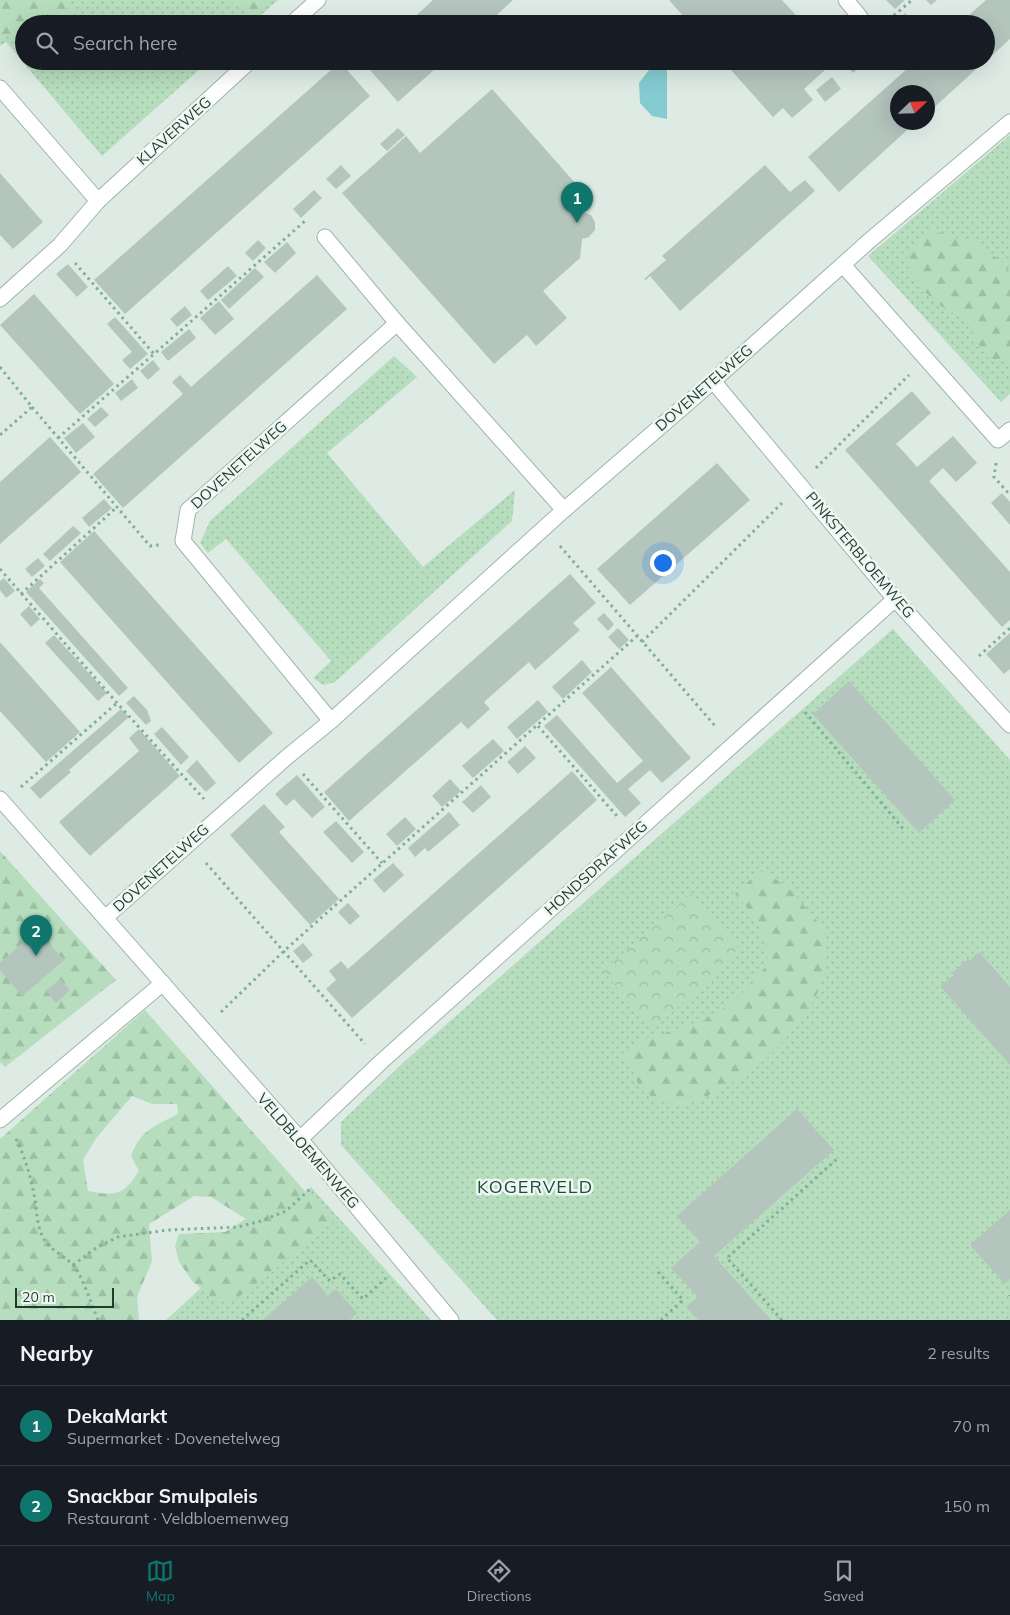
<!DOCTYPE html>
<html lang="en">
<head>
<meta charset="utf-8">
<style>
  :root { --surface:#171b24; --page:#242831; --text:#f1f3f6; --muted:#9ea1a6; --line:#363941; --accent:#0f766e }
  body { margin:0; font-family:Mulish,sans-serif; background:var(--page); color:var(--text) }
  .compass { position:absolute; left:890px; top:85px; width:45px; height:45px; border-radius:50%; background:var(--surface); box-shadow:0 5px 20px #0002; rotate:67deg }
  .scale { position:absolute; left:15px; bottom:12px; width:99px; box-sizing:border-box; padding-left:5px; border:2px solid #1f3b31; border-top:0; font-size:14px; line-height:18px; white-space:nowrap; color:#1f3b31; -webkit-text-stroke:4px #eff7f2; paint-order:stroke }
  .you { position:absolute; left:662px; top:562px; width:18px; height:18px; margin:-12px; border:4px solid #fff; border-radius:50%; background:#1a73e8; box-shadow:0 0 0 8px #1a73e833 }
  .badge { display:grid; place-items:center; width:32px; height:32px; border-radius:50%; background:var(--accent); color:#fff; font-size:16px; font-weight:700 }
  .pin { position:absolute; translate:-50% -41px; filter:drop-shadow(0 1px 2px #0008) }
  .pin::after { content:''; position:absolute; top:26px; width:18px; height:15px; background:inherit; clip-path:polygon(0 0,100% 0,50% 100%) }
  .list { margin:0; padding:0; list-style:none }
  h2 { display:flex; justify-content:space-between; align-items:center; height:65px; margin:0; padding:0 20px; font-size:21px }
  h2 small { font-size:16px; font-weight:400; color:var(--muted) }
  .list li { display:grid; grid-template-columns:32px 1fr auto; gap:15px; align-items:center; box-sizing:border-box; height:80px; padding:0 20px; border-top:1px solid var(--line) }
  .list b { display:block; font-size:19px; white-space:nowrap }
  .list p { margin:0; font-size:16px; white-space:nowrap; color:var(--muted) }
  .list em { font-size:16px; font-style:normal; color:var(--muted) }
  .icon { flex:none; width:28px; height:28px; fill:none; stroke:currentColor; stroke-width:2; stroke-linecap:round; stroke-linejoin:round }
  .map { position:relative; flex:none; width:1010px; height:1320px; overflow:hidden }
  .search { position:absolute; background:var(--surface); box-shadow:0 5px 20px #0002; left:15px; right:15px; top:15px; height:55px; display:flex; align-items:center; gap:12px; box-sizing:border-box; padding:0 18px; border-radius:28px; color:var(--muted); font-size:19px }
  .sheet { height:225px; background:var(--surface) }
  nav { display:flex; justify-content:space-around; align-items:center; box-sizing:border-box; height:70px; border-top:1px solid var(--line); background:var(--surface); font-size:14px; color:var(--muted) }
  nav a { display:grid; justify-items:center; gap:2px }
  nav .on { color:var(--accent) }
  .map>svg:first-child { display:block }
  .grass { fill:url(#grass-dots) }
  .forest { fill:url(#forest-firs); fill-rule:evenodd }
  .park { fill:url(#park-crowns) }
  .water { fill:#84ccd2 }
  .building { fill:#b4c5bd }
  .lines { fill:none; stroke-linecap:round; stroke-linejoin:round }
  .street-casing { stroke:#a1b3ab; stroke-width:17 }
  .path { stroke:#7eaf9c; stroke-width:3; stroke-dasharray:2.5 4; stroke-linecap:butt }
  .street { stroke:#fff; stroke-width:15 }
  .labels { text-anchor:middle; stroke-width:5; stroke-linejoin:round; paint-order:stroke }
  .street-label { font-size:15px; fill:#1f3b31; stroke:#eff7f2 }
  .quarter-label { font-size:18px; letter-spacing:1px; fill:#1b4d3d; stroke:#eff7f2 }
</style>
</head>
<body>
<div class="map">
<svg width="1010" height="1320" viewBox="0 0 1010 1320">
  <defs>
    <pattern id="grass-dots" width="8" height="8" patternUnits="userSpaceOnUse" patternTransform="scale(1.25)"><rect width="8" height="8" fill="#b6ddbe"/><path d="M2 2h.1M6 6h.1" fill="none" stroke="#9cbfa4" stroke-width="1.8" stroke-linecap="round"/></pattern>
    <pattern id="forest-firs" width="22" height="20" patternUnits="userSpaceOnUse" patternTransform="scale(1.25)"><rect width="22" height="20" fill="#b6ddbe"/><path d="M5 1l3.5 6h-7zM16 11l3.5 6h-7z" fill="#9cbfa4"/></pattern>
    <pattern id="park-crowns" width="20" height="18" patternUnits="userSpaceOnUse" patternTransform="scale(1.25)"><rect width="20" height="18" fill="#b6ddbe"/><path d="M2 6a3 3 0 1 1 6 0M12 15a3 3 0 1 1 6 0" fill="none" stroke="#9cbfa4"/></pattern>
  </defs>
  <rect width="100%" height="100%" fill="#deebe4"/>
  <!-- grass -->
  <g class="grass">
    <polygon points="0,0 278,0 251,24 24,24 24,61 209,61 102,156 6,42 0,46"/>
    <polygon points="1010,135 1010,394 1001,402 868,256"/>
    <polygon points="394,356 417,377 327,453 423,567 515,490 512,521 335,682 323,685 313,678 331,661 226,539 208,553 200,543 210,521"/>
    <polygon points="893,629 1010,760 1010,1320 497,1320 341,1145 341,1122 405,1061"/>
    <polygon points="311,1187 431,1320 166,1320"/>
  </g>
  <!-- forest -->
  <g class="forest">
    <polygon points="0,0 66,0 78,17 75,24 24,24 24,44 0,33"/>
    <path d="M227,0H265C264,8 258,12 252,16Z"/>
    <polygon points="928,229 950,237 969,239 1004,263 1010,273 1010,359 1006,361 991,362 979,345 967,321 941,306 925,292 912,274 907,258 914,243"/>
    <polygon points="0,851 116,980 5,1067 0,1062"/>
    <path d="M761,870L788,887L823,928L827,965L815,999L782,1044L750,1073L702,1099L679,1106L656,1100L639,1086L626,1056L646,1038L695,1025L722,1010L744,991L768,964C767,932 756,917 735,894Z"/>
    <path d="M145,1010L333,1223L312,1236L273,1271L232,1302L212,1297L193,1282L179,1262L175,1246L179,1234L225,1232L246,1219L211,1197L194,1196L149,1224L152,1261L137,1297L139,1320H0V1139ZM132,1096L152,1104H177L178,1114C155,1126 140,1130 131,1156L139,1171C123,1196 116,1196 88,1191L83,1160L97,1137Z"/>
  </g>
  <!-- park -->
  <polygon class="park" points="691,894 742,952 653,1029 603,971"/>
  <!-- water -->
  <polygon class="water" points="667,67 667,119 652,116 640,103 639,83 649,70"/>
  <!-- building -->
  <g class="building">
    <polygon points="433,0 513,0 487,24 407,24"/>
    <polygon points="669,0 782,0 804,24 690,24"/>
    <polygon points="886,0 905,0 895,9"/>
    <polygon points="926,0 937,0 931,5"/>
    <polygon points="986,0 1010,0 1010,39 986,61 986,24 959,24"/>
    <polygon points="905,13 912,22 910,24 893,24"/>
    <polygon points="365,61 444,61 398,102 363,62"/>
    <polygon points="723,61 835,61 804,89 813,100 792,118 783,108 773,117"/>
    <polygon points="850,61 867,61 853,73 846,65"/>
    <polygon points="916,61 985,61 928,113 928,92 898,92 898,122 916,122 839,192 808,157"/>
    <polygon points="340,62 370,96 125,314 94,280"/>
    <polygon points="832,77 841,89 825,102 816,90"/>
    <polygon points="492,89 584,193 583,212 591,215 595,222 595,230 589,237 582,239 580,258 543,291 567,318 536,346 527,335 494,364 342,193 406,136 420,153"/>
    <polygon points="398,128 405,135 387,151 380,144"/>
    <polygon points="341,165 351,176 336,189 326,179"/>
    <polygon points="765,165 790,192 805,180 815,191 680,311 650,276 646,280 644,279 666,260 662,256"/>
    <polygon points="0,173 43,222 13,249 0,235"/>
    <polygon points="314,190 322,198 301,218 293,209"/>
    <polygon points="258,240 266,248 253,261 245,253"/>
    <polygon points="287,242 296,253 275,273 264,262"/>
    <polygon points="68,264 88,287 77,297 56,274"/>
    <polygon points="228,266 237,276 208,300 200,291"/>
    <polygon points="255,268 264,277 229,309 221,300"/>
    <polygon points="317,275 347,309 123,508 93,474 183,394 172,382 180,375 191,387"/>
    <polygon points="34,294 114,384 80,414 0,325"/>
    <polygon points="219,301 234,319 215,335 200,318"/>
    <polygon points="185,306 192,315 177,327 170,319"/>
    <polygon points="115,317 148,354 130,369 122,360 132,352 107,324"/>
    <polygon points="189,329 196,338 168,361 161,352"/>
    <polygon points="153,360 160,369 148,380 140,371"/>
    <polygon points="132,379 138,388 121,401 115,393"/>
    <polygon points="912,391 931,413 896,444 903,451 917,467 953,436 977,463 956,482 943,468 929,481 1010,572 1010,620 1002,627 845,450"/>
    <polygon points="101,407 109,415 95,427 87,419"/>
    <polygon points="83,423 95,437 76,453 64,438"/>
    <polygon points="50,437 81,472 0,544 0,482"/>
    <polygon points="717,463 750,500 630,605 597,569"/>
    <polygon points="1002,493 1010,502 1010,525 991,503"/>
    <polygon points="104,499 112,508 89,527 82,518"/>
    <polygon points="73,526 81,533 50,561 43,554"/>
    <polygon points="94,531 273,733 239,763 60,562"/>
    <polygon points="38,558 45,566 32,577 25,569"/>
    <polygon points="570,574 596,603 573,623 580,630 535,670 529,662 484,702 490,709 468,729 461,722 349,821 324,792"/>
    <polygon points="4,578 15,591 6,598 0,590 0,581"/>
    <polygon points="40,579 44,583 39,588 128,688 119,696 26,592"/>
    <polygon points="29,606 40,619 31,627 20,614"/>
    <polygon points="604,613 614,624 608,631 597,619"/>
    <polygon points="618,628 629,640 619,649 608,637"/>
    <polygon points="1010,633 1010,669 1004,674 986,654"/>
    <polygon points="54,635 107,693 98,701 45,643"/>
    <polygon points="0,642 80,732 46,762 0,711"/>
    <polygon points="582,660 592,672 563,699 552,687"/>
    <polygon points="611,667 691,758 662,783 650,770 628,789 641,803 625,817 544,726 557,715 617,783 643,761 582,693"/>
    <polygon points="849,681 955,800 919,833 813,714"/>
    <polygon points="134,696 147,710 151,721 146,725 126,703"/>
    <polygon points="538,700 548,712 517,739 507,727"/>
    <polygon points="121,709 129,717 69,770 71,772 40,799 30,788"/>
    <polygon points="162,727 189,757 181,765 154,734"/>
    <polygon points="139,729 180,776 90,856 59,822 139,751 129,738"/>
    <polygon points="493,739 504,751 473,778 462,766"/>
    <polygon points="525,746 536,758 518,774 507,762"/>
    <polygon points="197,760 216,783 206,792 186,771"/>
    <polygon points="572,771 597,800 352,1018 326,989 336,980 329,971 341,961 348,969"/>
    <polygon points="297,775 325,807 312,818 294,799 286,806 275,794"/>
    <polygon points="450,779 461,791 442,807 432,796"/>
    <polygon points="481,785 491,797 473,813 462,802"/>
    <polygon points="264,804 285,827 279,832 339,899 310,925 230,835"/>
    <polygon points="449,812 460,825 428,852 425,848 415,857 408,848"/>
    <polygon points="405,817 416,829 397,846 386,834"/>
    <polygon points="336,821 364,852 352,863 323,832"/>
    <polygon points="393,863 404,875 384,893 373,880"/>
    <polygon points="348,903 360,916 350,925 338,912"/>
    <polygon points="37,930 64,960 22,996 0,970 0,963"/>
    <polygon points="303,943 313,955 303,963 293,951"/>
    <polygon points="979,952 1010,987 1010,1065 940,986 954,975 952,973 968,959 969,961"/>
    <polygon points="60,979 70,990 56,1003 46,991"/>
    <polygon points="797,1109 834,1150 714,1256 771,1320 698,1320 686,1307 698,1297 671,1268 700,1242 677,1216"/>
    <polygon points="1010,1210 1010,1279 1005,1284 970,1245"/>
    <polygon points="312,1277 328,1296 336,1289 357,1313 350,1320 263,1320"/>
  </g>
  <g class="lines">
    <defs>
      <g id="street">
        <polyline points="846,0 860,17"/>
        <polyline points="291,24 318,0"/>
        <polyline points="0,88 98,201"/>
        <polyline points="325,237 397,323 564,510"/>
        <polyline points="843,265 998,440 1010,430"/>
        <polyline points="0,299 60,245 98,201 250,61"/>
        <polyline points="713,381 895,599 1010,725"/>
        <polyline points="331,721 183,541 188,510 397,323"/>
        <polyline points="0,799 300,1139 451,1320"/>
        <polyline points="105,918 287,757 331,721 564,510 713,381 869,241 1010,122"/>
        <polyline points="0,1120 163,983"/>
        <polyline points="300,1139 381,1062 895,599"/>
      </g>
    </defs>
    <!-- street casing -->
    <use href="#street" class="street-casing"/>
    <!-- path -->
    <g class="path">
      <polyline points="884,24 912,0"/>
      <polyline points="75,263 154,354 305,221"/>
      <polyline points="0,367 32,407 0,435"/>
      <polyline points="32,407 150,546 159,545"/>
      <polyline points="58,438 154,354"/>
      <polyline points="996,463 994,477 1010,495"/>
      <polyline points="816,468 909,375"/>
      <polyline points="560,546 716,727"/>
      <polyline points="0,569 117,703 204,799"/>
      <polyline points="21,594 117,507"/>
      <polyline points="642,642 782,503"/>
      <polyline points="979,656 1010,628"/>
      <polyline points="805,712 905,831"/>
      <polyline points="538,726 617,816"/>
      <polyline points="303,774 382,863"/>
      <polyline points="21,787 117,703"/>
      <polyline points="206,863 365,1044"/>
      <polyline points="221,1012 284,951 637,636"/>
      <path d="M16,1139C25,1157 30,1175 34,1194C37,1208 36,1226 44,1239C50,1250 63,1255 72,1264C82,1274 92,1306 98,1320"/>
      <polyline points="73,1265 96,1248 118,1237 168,1230 238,1227 261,1221 286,1211 310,1189"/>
      <polyline points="658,1272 683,1300 661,1320"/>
      <polyline points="1010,1295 1010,1296"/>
      <polyline points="242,1320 310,1260 330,1281 340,1274 363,1299 386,1278"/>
      <polyline points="782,1320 727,1258 838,1158"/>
    </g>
    <!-- street -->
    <use href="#street" class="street"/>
  </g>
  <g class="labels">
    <!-- street labels -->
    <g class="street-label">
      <text transform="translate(174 131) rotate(-42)" y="5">KLAVERWEG</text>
      <text transform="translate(704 388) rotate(-41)" y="5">DOVENETELWEG</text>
      <text transform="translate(239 465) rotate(-42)" y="5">DOVENETELWEG</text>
      <text transform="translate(860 555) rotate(50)" y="5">PINKSTERBLOEMWEG</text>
      <text transform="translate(161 868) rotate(-42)" y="5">DOVENETELWEG</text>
      <text transform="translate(596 868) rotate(-42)" y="5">HONDSDRAFWEG</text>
      <text transform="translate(308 1151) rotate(49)" y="5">VELDBLOEMENWEG</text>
    </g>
    <!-- quarter labels -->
    <g class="quarter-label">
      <text x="535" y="1193">KOGERVELD</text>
    </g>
  </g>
</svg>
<svg class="compass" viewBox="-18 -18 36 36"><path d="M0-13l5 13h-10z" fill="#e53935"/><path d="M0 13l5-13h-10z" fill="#9ea1a6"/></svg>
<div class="scale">20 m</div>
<div class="you"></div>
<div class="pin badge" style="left:577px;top:223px">1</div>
<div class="pin badge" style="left:36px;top:956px">2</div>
<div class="search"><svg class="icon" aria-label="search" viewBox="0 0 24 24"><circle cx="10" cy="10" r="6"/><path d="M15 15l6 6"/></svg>Search here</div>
</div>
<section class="sheet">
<h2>Nearby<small>2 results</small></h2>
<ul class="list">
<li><span class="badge">1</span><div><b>DekaMarkt</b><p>Supermarket · Dovenetelweg</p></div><em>70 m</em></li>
<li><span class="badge">2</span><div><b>Snackbar Smulpaleis</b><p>Restaurant · Veldbloemenweg</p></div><em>150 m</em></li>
</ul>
</section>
<nav>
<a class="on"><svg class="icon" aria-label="map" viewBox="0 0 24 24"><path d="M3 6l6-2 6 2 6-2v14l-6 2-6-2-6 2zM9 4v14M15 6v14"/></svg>Map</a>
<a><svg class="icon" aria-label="directions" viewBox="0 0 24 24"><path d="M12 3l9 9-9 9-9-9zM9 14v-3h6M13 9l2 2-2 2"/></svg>Directions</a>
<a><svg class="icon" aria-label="saved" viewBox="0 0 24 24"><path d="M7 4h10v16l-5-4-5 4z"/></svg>Saved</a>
</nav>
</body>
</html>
